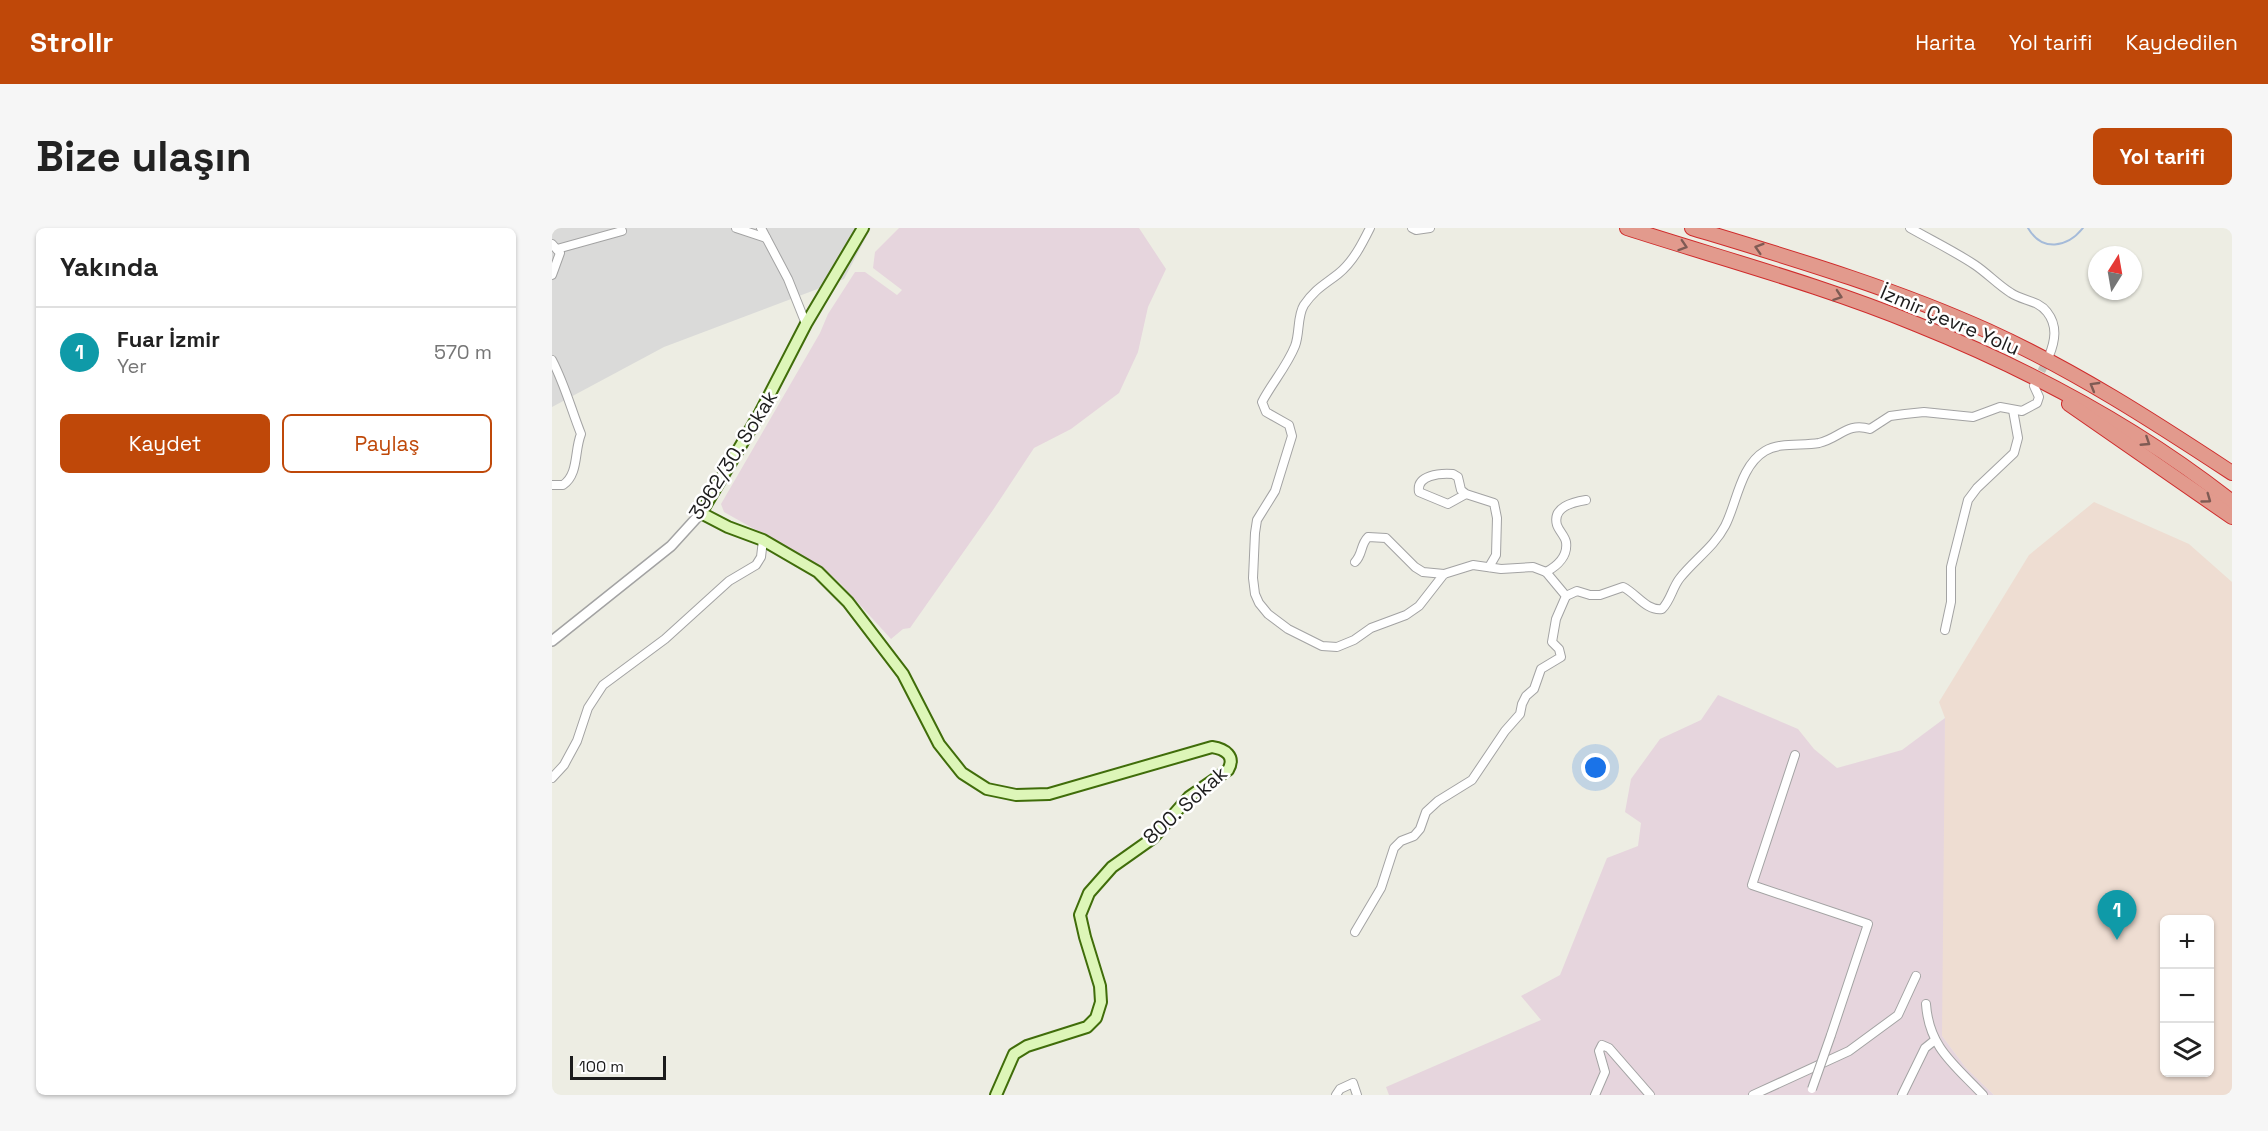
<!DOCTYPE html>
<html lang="tr">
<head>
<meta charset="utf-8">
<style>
  :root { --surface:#fff; --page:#f6f6f6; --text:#222; --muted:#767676; --line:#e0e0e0; --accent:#bf4809 }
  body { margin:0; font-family:"Space Grotesk",sans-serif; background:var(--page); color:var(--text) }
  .controls { position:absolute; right:18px; bottom:18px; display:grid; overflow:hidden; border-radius:9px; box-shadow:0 2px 4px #0004 }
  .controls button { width:54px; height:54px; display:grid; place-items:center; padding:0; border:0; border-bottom:2px solid var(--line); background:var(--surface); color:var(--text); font:30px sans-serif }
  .compass { position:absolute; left:1536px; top:18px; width:54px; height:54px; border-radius:50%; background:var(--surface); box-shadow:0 2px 4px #0004; rotate:11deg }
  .scale { position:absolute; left:18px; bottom:15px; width:96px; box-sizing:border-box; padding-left:6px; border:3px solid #1c1c1c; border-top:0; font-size:16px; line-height:21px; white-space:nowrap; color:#1c1c1c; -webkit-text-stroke:4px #fff; paint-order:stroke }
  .you { position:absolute; left:1044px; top:540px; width:21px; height:21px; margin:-15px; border:4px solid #fff; border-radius:50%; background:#1a73e8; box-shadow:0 0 0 9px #1a73e833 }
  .badge { display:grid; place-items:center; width:39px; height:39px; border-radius:50%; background:var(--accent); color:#fff; font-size:20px; font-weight:700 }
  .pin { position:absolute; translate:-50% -50px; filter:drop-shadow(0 2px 3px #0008) }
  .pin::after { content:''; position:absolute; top:32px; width:21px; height:18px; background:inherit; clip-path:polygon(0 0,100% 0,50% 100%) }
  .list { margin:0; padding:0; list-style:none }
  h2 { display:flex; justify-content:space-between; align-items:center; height:78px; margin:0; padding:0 24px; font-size:26px }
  h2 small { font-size:20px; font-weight:400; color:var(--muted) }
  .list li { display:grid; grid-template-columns:39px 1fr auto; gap:18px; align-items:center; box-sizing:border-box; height:90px; padding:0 24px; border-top:2px solid var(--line) }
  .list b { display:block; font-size:22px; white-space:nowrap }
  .list p { margin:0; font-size:20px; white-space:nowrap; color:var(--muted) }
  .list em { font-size:20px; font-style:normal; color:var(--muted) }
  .actions { display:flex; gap:12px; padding:18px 24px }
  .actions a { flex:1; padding:14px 0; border:2px solid var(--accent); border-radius:9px; text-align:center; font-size:21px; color:var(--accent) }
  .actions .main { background:var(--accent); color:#fff }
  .icon { flex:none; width:33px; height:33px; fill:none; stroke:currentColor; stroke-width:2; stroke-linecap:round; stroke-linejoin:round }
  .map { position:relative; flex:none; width:1680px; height:867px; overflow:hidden; border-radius:9px }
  header { display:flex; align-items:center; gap:36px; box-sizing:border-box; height:84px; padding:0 30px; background:var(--accent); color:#fff }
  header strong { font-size:28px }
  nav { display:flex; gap:33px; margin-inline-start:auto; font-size:21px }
  .intro { display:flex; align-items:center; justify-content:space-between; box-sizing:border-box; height:144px; padding:0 36px }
  h1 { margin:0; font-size:42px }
  .button { padding:15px 27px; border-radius:9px; background:var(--accent); color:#fff; font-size:21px; font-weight:700 }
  main { display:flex; gap:36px; padding:0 36px }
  aside { flex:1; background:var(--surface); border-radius:9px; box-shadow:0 2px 4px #0004 }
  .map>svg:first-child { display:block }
  .residential { fill:#dadad9 }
  .commercial { fill:#eeddd2; fill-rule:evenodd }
  .industrial { fill:#e6d5dd }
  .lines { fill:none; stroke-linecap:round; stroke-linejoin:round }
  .stream { stroke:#a5bbd9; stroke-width:2 }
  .minor-tunnel { stroke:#c3c3bb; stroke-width:8; stroke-dasharray:8 4; stroke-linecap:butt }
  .minor-casing { stroke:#a3a3a3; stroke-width:10 }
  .tertiary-casing { stroke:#a3a3a3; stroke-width:12 }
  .secondary-casing { stroke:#406d0a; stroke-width:14 }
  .motorway-casing { stroke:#cf2c2c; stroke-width:16 }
  .minor { stroke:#fff; stroke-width:8 }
  .tertiary { stroke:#fff; stroke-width:9 }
  .secondary { stroke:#ddf6b8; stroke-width:10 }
  .motorway { stroke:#e29a8d; stroke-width:14 }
  .minor-bridge-casing { stroke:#a3a3a3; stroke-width:10; stroke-linecap:butt }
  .minor-bridge { stroke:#fff; stroke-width:8 }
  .oneway { stroke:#7f5b54 }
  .labels { text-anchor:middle; stroke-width:5; stroke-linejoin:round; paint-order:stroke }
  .street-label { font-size:20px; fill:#1c1c1c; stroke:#fff }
</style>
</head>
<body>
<header>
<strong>Strollr</strong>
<nav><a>Harita</a><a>Yol tarifi</a><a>Kaydedilen</a></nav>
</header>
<div class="intro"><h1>Bize ulaşın</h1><a class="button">Yol tarifi</a></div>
<main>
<aside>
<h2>Yakında<small></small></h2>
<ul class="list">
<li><span class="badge" style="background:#0f9aa8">1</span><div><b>Fuar İzmir</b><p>Yer</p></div><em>570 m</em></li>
</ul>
<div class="actions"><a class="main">Kaydet</a><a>Paylaş</a></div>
</aside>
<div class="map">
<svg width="1680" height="867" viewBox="0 0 1680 867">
  <rect width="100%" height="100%" fill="#edede3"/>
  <!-- residential -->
  <polygon class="residential" points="0,0 319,0 292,51 112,119 0,179"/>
  <!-- commercial -->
  <path class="commercial" d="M1542,274L1637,316L1680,354V867H1442L1414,840L1390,808L1382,783L1393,490L1387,474L1477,327ZM1612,692H1658V844H1612Z"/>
  <!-- industrial -->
  <g class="industrial">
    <polygon points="347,0 587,0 614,41 596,79 586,124 567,165 519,201 482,220 441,282 358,400 351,401 339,411 287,354 270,339 172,284 169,276 268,105 276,86 303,44 313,44 345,67 350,62 321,40 323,24"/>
    <polygon points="1166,467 1246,501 1262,521 1285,540 1350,522 1393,490 1390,808 1414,840 1442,867 837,867 834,859 989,792 969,768 1008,747 1055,630 1086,618 1089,595 1073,584 1079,551 1108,511 1149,492"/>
  </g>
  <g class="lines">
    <!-- stream -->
    <path class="stream" d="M1476,0C1490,24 1515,20 1531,0"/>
    <!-- minor-tunnel -->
    <polyline class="minor-tunnel" points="1484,154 1496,130"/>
    <defs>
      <g id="minor">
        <polyline points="184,0 214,10"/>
        <polyline points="209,0 236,51 254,96"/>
        <polyline points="860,0 864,2 878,0"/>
        <path d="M1358,0C1379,12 1402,23 1423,37C1435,45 1446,57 1459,65C1471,73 1486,72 1495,84C1506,98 1503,113 1497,128"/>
        <polyline points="0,16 8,25 0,47"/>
        <polyline points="5,21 70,3"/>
        <path d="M0,132C13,157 19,181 29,206C22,223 27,246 11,257H0"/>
        <path d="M914,266L896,276L867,264C864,247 888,245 901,246L906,249L909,262L914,266L942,275L945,290L944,327L937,339"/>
        <path d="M803,334C811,326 808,317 816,309L834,310L863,339L871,344L892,346"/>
        <path d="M994,344C1005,338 1016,328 1014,314C1013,308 1007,303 1005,297C1000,279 1021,274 1034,272"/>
        <path d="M1014,368L1025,363L1038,367H1048L1071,359C1084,365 1094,383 1110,381C1119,372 1120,360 1128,350C1142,332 1162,319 1173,298C1185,275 1188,238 1213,223C1228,214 1250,218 1267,215C1288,210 1295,194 1318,201L1338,188L1353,186L1372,184L1421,189L1448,179L1470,183L1485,175L1487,169L1482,158"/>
        <polyline points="1393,402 1399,374 1399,339 1416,272 1425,260 1462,225 1466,210 1461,182"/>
        <polyline points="1243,527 1200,657 1316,696 1279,807"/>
        <polyline points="0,550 12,537 25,513 36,480 51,457 113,411 177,353 204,337 209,329 211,312"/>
        <path d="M803,704L829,660L842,620L849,613L862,608L868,601L874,584L886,573L920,552L953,503L968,486L970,476L974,468L982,461L989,441L1009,429L1007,421L1000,414L1004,391L1014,368L994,344L981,339L949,341L921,337L892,346L867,378L854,387L819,400L802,412L785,419L770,418L736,401L716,386L707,375L703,366L701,350L703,305L705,292L723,263L740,208L737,197L714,184L710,174C720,155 735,138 743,118C748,105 745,88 752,77C763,61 772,57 786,46C801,34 810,16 818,0"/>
        <path d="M1374,776C1377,820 1403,837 1431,867"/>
        <polyline points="784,867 788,861 801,855 805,867"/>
        <polyline points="1043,867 1053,844 1047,823 1050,817 1057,820 1098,867"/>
        <polyline points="1201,867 1297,823 1346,787 1364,748"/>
        <polyline points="1350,867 1373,820 1383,812"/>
      </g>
      <polyline id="tertiary" points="0,413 119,318 149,285"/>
      <path id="secondary" d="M311,0L254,96L208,185L149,285L176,299L211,312L266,344L296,374L351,446L387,516L410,545L435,561L464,567L497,566L660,519C673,521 684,528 676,542L637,569L601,610L560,639L537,665L528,687L533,709L548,758L549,774L544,790L535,799L475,818L462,826L444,867"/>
      <g id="motorway">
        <path d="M1075,0C1171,31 1272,58 1364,96C1476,141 1585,199 1680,274"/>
        <path d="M1140,0C1239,30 1341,60 1436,103C1522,142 1601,193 1680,245"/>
        <polyline points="1517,176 1680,289"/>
      </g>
    </defs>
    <!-- minor casing -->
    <use href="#minor" class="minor-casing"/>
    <!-- tertiary casing -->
    <use href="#tertiary" class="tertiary-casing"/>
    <!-- secondary casing -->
    <use href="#secondary" class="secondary-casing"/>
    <!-- motorway casing -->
    <use href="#motorway" class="motorway-casing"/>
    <!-- minor -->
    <use href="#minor" class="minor"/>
    <!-- tertiary -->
    <use href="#tertiary" class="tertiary"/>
    <!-- secondary -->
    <use href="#secondary" class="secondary"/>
    <!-- motorway -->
    <use href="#motorway" class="motorway"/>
    <defs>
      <polyline id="minor-bridge" points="1260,861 1279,807"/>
    </defs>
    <!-- minor-bridge casing -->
    <use href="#minor-bridge" class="minor-bridge-casing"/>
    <!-- minor-bridge -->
    <use href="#minor-bridge" class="minor-bridge"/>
  </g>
  <!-- one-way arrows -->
  <defs><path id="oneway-chevron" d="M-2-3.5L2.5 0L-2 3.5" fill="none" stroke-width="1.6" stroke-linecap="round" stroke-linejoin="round" transform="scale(1.5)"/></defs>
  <g class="oneway">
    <use href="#oneway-chevron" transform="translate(1131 18) rotate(18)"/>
    <use href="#oneway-chevron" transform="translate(1207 20) rotate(-163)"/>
    <use href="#oneway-chevron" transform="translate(1286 68) rotate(19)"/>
    <use href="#oneway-chevron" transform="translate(1542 158) rotate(-150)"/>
    <use href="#oneway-chevron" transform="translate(1594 214) rotate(33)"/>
    <use href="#oneway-chevron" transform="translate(1655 271) rotate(36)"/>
  </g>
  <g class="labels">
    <!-- street labels -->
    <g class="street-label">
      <text transform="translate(1398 92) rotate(23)" y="7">İzmir Çevre Yolu</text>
      <text transform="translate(181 227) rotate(-58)" y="7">3962/30. Sokak</text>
      <text transform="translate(633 577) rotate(-42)" y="7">800. Sokak</text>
    </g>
  </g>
</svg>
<div class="controls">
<button>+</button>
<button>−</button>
<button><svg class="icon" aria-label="layers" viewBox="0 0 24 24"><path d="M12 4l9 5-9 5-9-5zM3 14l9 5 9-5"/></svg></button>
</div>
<svg class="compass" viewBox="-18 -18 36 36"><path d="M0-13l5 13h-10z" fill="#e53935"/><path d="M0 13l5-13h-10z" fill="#767676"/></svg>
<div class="scale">100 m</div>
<div class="you"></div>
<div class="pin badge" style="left:1565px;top:712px;background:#0f9aa8">1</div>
</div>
</main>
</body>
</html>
